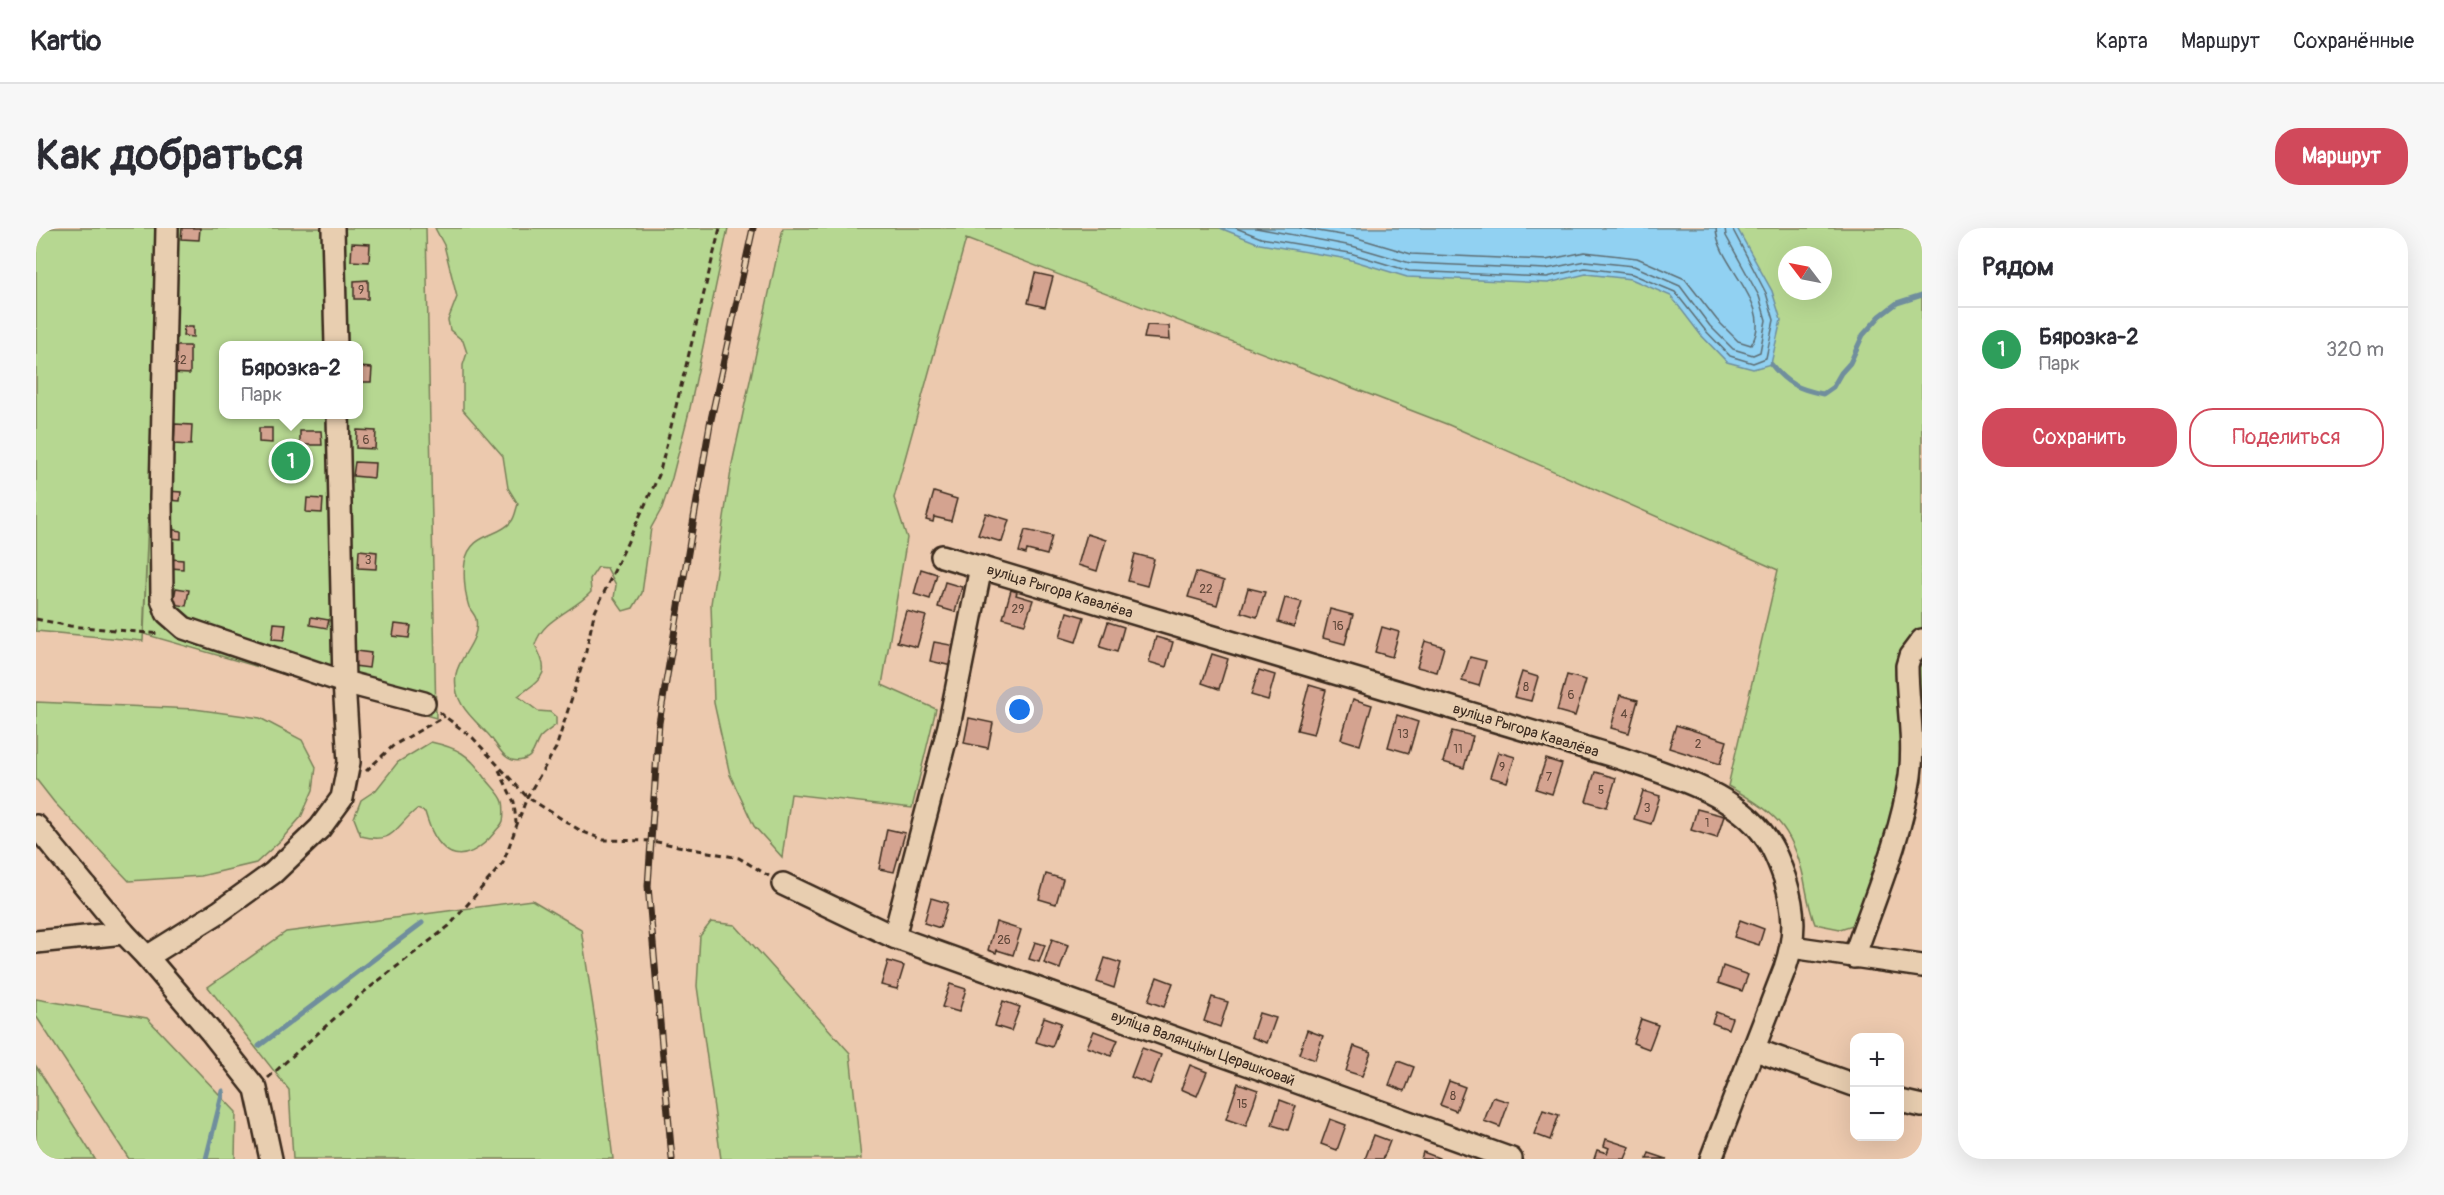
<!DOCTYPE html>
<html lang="ru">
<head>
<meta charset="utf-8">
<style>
  :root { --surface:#fff; --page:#f7f7f7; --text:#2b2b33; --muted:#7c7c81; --line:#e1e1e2; --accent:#d1495b }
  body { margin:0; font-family:Pangolin,sans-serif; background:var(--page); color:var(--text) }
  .controls { position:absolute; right:18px; bottom:18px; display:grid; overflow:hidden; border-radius:12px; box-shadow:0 6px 24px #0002 }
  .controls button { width:54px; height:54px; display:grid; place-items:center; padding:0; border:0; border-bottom:2px solid var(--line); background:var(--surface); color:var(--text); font:30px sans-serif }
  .compass { position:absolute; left:1742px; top:18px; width:54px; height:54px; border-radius:50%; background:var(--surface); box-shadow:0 6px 24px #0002; rotate:302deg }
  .you { position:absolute; left:984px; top:482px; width:21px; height:21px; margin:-15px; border:4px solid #fff; border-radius:50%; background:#1a73e8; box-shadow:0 0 0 9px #1a73e833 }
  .badge { display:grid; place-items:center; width:39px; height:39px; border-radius:50%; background:var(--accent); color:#fff; font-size:20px; font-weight:700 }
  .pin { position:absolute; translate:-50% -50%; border:3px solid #fff; box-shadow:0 2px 6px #0006 }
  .popup { position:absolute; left:183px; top:113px; width:144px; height:78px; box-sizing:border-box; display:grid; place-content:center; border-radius:12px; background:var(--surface); filter:drop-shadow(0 2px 4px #0005); font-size:20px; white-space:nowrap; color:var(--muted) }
  .popup b { font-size:22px; color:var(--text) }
  .popup::after { content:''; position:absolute; left:50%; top:100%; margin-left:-12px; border:12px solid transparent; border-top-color:var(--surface) }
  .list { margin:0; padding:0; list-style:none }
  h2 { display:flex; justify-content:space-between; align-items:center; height:78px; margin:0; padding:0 24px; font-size:26px }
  h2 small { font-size:20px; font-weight:400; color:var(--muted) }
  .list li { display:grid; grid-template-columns:39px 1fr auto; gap:18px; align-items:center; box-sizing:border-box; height:84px; padding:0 24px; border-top:2px solid var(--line) }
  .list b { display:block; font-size:22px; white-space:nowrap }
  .list p { margin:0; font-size:20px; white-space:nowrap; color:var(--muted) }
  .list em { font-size:20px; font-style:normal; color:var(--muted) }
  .actions { display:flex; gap:12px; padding:18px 24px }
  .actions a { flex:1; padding:14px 0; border:2px solid var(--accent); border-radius:24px; text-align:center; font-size:21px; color:var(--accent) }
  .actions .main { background:var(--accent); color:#fff }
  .map { position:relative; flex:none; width:1886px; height:931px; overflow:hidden; border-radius:24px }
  header { display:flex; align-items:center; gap:36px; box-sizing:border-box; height:84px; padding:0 30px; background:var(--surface); border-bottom:2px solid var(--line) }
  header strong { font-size:28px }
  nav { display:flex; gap:33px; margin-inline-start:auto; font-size:21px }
  .intro { display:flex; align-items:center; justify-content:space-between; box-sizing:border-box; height:144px; padding:0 36px }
  h1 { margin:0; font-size:42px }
  .button { padding:15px 27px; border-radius:24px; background:var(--accent); color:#fff; font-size:21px; font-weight:700 }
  main { display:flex; gap:36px; padding:0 36px }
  aside { flex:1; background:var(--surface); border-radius:24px; box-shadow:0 6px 24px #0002 }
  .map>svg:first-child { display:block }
  .green { fill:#b6d791; stroke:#788058; stroke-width:1.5; fill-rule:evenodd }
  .water { fill:#91d1f2; stroke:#6f8e9d; stroke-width:1.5 }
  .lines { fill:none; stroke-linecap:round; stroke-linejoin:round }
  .shore { stroke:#5d6d73; stroke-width:1.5 }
  .stream { stroke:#6f8e9d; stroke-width:5 }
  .building { fill:#d4a390; stroke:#3b2a1e; stroke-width:1.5 }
  .minor-casing { stroke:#3b2a1e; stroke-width:26 }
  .path { stroke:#3b2a1e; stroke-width:3; stroke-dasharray:6 4.5; stroke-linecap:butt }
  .minor { stroke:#e8ceb0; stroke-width:21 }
  .rail-casing { stroke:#3b2a1e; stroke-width:7 }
  .rail { stroke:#e8ceb0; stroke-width:4.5; stroke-dasharray:14; stroke-linecap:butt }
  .labels { text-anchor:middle; stroke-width:6; stroke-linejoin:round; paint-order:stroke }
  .number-label { font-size:12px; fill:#61483a }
  .street-label { font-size:15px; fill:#3b2a1e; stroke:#e8ceb0 }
</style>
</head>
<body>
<header>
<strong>Kartio</strong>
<nav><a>Карта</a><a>Маршрут</a><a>Сохранённые</a></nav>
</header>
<div class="intro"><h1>Как добраться</h1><a class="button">Маршрут</a></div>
<main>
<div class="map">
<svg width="1886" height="931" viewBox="0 0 1886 931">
  <rect width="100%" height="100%" fill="#ecc9ae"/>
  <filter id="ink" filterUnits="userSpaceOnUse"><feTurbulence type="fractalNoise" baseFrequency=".0167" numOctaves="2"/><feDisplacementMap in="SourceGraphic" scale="12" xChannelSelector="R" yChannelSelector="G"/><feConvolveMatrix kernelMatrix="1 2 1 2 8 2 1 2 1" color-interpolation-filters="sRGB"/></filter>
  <g filter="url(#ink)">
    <!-- green -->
    <g class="green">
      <path d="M0,0H390L400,490L108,406L112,289L107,413L0,403ZM188,118H322V186H188Z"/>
      <path d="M399,0H692L654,180L636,250L626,280L615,300L606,365L597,380L587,383L578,370L580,357L571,340L562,339L554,351L555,364C538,383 506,391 499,417C516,447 506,450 482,468L502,483L514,484L520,489V497C515,501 506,506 503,511C498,519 498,529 487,532C467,537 462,515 450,504C434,488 416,473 420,446C424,427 444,413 440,391C439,387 435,383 433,379C429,367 427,346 429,334C435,304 462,310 475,294C479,290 480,281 482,276L472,260L467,228L427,182V137L431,125L427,113L414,102L412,92L421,69L408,17Z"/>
      <path d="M747,0H1886V553L1845,688L1804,701L1779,696C1773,681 1771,666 1768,651C1756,597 1738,584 1692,558L1742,342L1413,197L930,11L858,270L871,310L846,457L900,481L876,580L755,566L746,629L718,598L694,547L678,475L675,376L696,236ZM1751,27H1787V63H1751Z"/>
      <polygon points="0,474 158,481 224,490 266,512 280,539 277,562 265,589 244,613 220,635 165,648 93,653 18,574 0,551"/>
      <path d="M395,514C422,520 432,526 448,548C453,556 465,566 467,574C468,578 468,589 467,593C466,597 461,601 459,604C448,618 425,637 408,620C397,610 393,597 389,584L381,581C358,599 359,617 325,608L318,590L325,572L340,562L362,534Z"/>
      <polygon points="496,672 545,701 562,811 577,931 257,931 253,862 172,759 250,704"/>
      <polygon points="675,694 699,697 814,825 825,931 685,931 661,758 664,708"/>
      <polygon points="0,771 111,790 200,884 199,931 93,931 0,788"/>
      <polygon points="0,838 59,931 0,931"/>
    </g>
    <!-- water -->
    <polygon class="water" points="1184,0 1701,0 1736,63 1745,92 1735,136 1717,141 1691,134 1664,106 1635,68 1595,51 1550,46 1512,55 1371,49 1312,31 1224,16"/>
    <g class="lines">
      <!-- shore -->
      <g class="shore">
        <polyline points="1200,0 1225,10 1314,25 1373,43 1511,49 1549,40 1596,46 1639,64 1669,102 1694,128 1717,135 1730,130 1738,92 1730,65 1696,0"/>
        <polyline points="1220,0 1316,18 1374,35 1510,41 1549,33 1598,38 1644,58 1674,98 1697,121 1717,127 1724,124 1730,92 1723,68 1690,8 1689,0"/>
        <path d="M1264,0L1318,9L1375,26L1510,32L1549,24L1601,30L1649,51L1681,92L1702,113L1715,117C1740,77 1681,38 1680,0"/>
      </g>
      <!-- stream -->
      <g class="stream">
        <path d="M1735,136C1751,156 1762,161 1787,166L1797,159L1805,145L1814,135L1827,107L1844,88L1861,75L1886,67"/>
        <polyline points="223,818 386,695"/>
        <polyline points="170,931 187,863"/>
      </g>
    </g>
    <!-- building -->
    <g class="building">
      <polygon points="146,0 164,0 163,12 145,11"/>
      <polygon points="316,15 334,16 333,34 315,33"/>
      <polygon points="999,45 1017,49 1009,79 992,75"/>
      <polygon points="332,52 332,71 318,71 318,53"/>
      <polygon points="1111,97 1133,98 1134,112 1108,110"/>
      <polygon points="148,99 157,99 157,109 147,108"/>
      <polygon points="134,118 154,118 154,146 133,145"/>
      <polygon points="322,139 336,140 335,154 322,154"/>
      <polygon points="139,196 156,197 155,217 138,216"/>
      <polygon points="223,200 236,200 236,215 223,214"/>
      <polygon points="321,202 340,203 339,221 320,220"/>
      <polygon points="264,203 285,203 286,217 264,217"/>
      <polygon points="319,234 339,235 338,250 317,248"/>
      <polygon points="132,263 145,264 144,273 132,272"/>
      <polygon points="898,264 921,271 915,293 898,289 897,294 890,292"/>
      <polygon points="271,270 287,271 286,285 270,284"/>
      <polygon points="950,285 973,292 966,314 942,307"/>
      <polygon points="133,301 145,303 145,311 132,310"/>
      <polygon points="989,302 1016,308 1011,327 991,322 990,326 983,324"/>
      <polygon points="1051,306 1070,312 1061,343 1042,337"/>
      <polygon points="323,322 341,324 340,341 322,340"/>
      <polygon points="1099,326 1118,331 1111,358 1092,353"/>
      <polygon points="135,331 147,332 147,341 135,340"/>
      <polygon points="885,341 901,346 894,371 878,366"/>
      <polygon points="1160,344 1188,353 1181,377 1152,369"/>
      <polygon points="909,354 926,359 919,384 902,379"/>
      <polygon points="140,360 153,362 150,378 137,376"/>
      <polygon points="1212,360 1229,364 1221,389 1205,384"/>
      <polygon points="975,362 981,364 980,367 997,372 989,396 967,390"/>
      <polygon points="1249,370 1266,374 1258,399 1242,394"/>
      <polygon points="1294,381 1317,387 1309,416 1287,410"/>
      <polygon points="870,383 890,388 881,419 861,414"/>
      <polygon points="1031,384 1048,389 1040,414 1024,409"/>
      <polygon points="275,389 293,392 291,400 274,397"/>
      <polygon points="1072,394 1088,399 1081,424 1064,419"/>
      <polygon points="238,395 250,396 248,412 236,411"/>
      <polygon points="359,396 375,398 373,410 357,408"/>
      <polygon points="1346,399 1363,404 1356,429 1339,424"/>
      <polygon points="1120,409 1137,414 1130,439 1113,434"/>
      <polygon points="1389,413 1408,419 1401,444 1381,439"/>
      <polygon points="898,414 920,418 916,438 894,433"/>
      <polygon points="320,423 335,425 333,440 318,438"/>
      <polygon points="1176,426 1192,431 1183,461 1166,455"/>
      <polygon points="1434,429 1450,433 1443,458 1426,453"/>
      <polygon points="1223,442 1239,447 1232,472 1215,467"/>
      <polygon points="1486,444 1502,449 1495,473 1478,469"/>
      <polygon points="1531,447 1550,452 1539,488 1521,483"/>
      <polygon points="1273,457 1290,462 1278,506 1261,502"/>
      <polygon points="1584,467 1602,472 1593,505 1575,500"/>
      <polygon points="1317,471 1336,477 1324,517 1305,511"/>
      <polygon points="1361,487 1382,494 1373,525 1352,519"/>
      <polygon points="933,490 957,495 952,520 928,515"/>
      <polygon points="1640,497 1691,513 1684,536 1633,520"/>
      <polygon points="1416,503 1437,508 1428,540 1407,534"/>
      <polygon points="1462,524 1479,529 1471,554 1454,549"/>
      <polygon points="1510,531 1526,536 1516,566 1500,561"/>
      <polygon points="1559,544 1580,550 1571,579 1550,573"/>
      <polygon points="1607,563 1624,568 1615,596 1598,591"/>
      <polygon points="1661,581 1688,588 1681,610 1655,602"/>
      <polygon points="851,601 869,605 858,644 843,641"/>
      <polygon points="1010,646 1027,651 1020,676 1003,671"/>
      <polygon points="895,670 912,675 904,700 888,695"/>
      <polygon points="1704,692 1728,701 1723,717 1698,709"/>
      <polygon points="960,694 985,702 977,727 961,722 960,725 952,722"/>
      <polygon points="1016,711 1032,717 1024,741 1008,735"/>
      <polygon points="999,714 1009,717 1003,734 993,731"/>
      <polygon points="1069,730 1085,735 1078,760 1061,754"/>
      <polygon points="852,733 868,738 861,761 845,757"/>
      <polygon points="1687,738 1712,747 1706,763 1682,755"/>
      <polygon points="1121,749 1137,755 1128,779 1112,773"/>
      <polygon points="914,756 930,761 923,784 906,779"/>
      <polygon points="1176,769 1192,774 1184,799 1168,793"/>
      <polygon points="967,773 984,779 975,803 959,798"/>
      <polygon points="1680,784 1696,790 1692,801 1676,795"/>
      <polygon points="1223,785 1240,790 1231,815 1215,809"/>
      <polygon points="1008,789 1025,795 1016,819 1000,814"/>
      <polygon points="1605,791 1622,797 1613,821 1597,815"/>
      <polygon points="1271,802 1287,808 1279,832 1263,826"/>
      <polygon points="1058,803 1082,812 1075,828 1051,819"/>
      <polygon points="1318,818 1335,824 1326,848 1310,843"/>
      <polygon points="1106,820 1125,827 1114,856 1095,849"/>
      <polygon points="1362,833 1378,839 1369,863 1353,857"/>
      <polygon points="1154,837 1171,844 1161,868 1145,861"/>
      <polygon points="1413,853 1429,859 1420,883 1404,877"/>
      <polygon points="1202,855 1222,862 1210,898 1190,891"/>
      <polygon points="1457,869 1473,874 1464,899 1448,893"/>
      <polygon points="1244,872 1260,878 1252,902 1236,897"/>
      <polygon points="1507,882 1523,887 1514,912 1498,906"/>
      <polygon points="1294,891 1310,897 1301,922 1285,916"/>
      <polygon points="1338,907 1354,913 1347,931 1329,931"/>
      <polygon points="1570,911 1594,919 1589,931 1558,931 1561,922 1571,925 1573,920 1568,918"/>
      <polygon points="1387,924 1403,930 1403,931 1385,931"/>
      <polygon points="1613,925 1631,931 1611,931"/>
    </g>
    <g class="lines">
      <defs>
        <g id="minor">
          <polyline points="131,0 125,270 126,371 131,385 148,400 308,454 388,475"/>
          <polyline points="297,0 300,118"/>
          <path d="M906,328L1584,530C1631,546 1701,566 1730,610C1739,622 1744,637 1749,651C1759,683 1760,708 1749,740L1675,931"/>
          <polyline points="0,598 88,705 111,729 175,804 220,861 235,931"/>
          <polyline points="747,656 858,709 1475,931"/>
          <polyline points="858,709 913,498 945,339"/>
          <polyline points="0,714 88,705"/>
          <polyline points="1756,719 1886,738"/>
          <polyline points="111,729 183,684 237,645 284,600 306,570 313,534 308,454 302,186"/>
          <path d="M1818,729C1838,671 1865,610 1874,548C1879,511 1871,475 1871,438L1874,428L1886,412"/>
          <polyline points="1717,821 1818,857"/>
          <polyline points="1864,873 1886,878"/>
        </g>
      </defs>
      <!-- minor casing -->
      <use href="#minor" class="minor-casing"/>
      <!-- path -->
      <g class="path">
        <polyline points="0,391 34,398 125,406"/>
        <polyline points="403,484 437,510 491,569 545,603 568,612 616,613 703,630 733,648"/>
        <polyline points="463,542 478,574 480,595"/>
        <polyline points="330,543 358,517 409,488"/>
        <polyline points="232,850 328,764 413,698 467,635 491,569 520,520 549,428 558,386 623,247 684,0"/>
      </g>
      <!-- minor -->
      <use href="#minor" class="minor"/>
      <defs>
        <polyline id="rail" points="636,931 612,658 623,495 674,196 717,0"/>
      </defs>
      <!-- rail casing -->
      <use href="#rail" class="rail-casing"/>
      <!-- rail -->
      <use href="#rail" class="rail"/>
    </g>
  </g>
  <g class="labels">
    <!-- number labels -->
    <g class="number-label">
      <text x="325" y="66">9</text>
      <text x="144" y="136">42</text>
      <text x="330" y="216">6</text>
      <text x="332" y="336">3</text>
      <text x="1170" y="365">22</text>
      <text x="982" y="385">29</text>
      <text x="1302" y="402">16</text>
      <text x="1490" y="463">8</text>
      <text x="1535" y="471">6</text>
      <text x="1588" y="490">4</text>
      <text x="1367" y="510">13</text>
      <text x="1662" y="520">2</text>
      <text x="1422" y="525">11</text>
      <text x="1466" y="543">9</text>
      <text x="1513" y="553">7</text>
      <text x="1565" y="566">5</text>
      <text x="1611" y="584">3</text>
      <text x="1671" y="599">1</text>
      <text x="968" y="716">26</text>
      <text x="1417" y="872">8</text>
      <text x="1206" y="880">15</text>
    </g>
    <!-- street labels -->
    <g class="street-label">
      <text transform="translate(1024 363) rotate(17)" y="5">вуліца Рыгора Кавалёва</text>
      <text transform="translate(1490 502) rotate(17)" y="5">вуліца Рыгора Кавалёва</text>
      <text transform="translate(1167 820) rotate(20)" y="5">вуліца Валянціны Церашковай</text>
    </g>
  </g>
</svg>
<div class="controls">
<button>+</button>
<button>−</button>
</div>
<svg class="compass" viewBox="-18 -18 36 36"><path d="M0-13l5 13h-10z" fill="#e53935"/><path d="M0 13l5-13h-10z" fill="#7c7c81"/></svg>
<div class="you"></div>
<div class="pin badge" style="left:255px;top:233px;background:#2e9e5b">1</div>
<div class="popup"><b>Бярозка-2</b>Парк</div>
</div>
<aside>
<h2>Рядом<small></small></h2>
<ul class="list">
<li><span class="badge" style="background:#2e9e5b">1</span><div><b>Бярозка-2</b><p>Парк</p></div><em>320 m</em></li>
</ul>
<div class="actions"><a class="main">Сохранить</a><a>Поделиться</a></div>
</aside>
</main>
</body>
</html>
